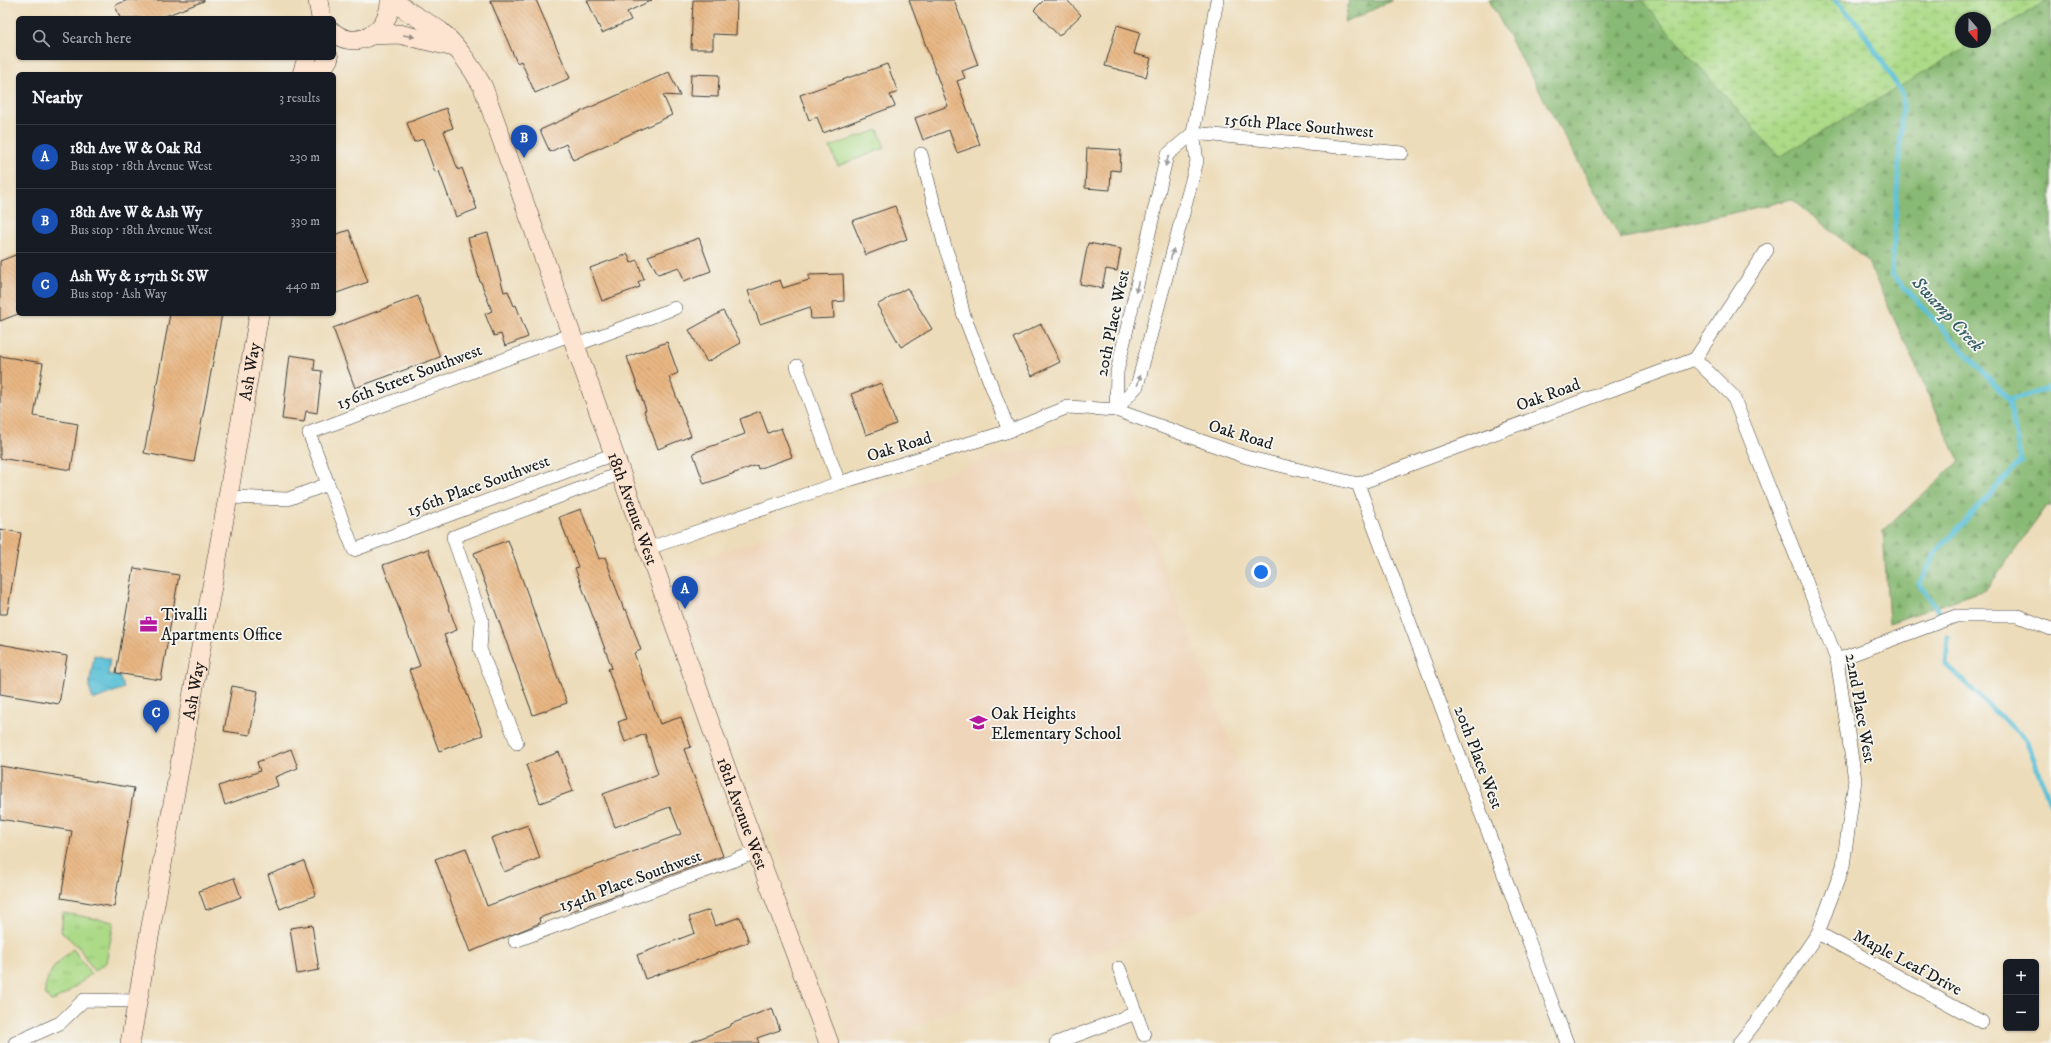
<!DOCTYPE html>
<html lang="en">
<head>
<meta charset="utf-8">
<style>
  :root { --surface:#171b24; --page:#20242c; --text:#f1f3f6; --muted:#9ea1a6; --line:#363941; --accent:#1a73e8 }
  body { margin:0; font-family:"IM FELL DW Pica",serif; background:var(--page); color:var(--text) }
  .controls { position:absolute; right:12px; bottom:12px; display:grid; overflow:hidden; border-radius:6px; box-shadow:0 1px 3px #0004 }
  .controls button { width:36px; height:36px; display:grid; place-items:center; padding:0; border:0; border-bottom:1px solid var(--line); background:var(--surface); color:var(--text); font:20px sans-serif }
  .compass { position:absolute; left:1955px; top:12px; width:36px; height:36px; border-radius:50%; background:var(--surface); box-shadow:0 1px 3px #0004; rotate:160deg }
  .you { position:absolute; left:1261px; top:572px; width:14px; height:14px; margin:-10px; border:3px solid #fff; border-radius:50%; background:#1a73e8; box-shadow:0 0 0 6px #1a73e833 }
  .badge { display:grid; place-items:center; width:26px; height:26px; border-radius:50%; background:var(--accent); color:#fff; font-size:13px; font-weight:700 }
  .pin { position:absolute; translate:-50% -33px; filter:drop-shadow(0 1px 2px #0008) }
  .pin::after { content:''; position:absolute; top:21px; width:14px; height:12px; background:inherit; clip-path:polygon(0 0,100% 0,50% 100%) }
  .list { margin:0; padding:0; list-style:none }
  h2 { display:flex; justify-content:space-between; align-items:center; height:52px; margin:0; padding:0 16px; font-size:17px }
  h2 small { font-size:13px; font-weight:400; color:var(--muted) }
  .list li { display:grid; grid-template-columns:26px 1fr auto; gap:12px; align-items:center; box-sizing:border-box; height:64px; padding:0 16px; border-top:1px solid var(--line) }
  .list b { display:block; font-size:15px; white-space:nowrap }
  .list p { margin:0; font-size:13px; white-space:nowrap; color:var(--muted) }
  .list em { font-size:13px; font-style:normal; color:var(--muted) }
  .icon { flex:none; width:22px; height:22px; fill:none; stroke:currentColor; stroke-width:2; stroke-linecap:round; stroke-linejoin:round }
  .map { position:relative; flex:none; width:2051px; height:1043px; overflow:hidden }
  .search { position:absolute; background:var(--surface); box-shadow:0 1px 3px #0004; left:16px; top:16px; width:320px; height:44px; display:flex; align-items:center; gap:10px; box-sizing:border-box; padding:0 14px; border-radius:6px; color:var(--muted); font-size:15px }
  .panel { position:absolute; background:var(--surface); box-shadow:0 1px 3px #0004; left:16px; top:72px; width:320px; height:244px; border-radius:6px }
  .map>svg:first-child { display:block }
  .built { fill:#efd6bb }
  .grass { fill:#acda87; stroke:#647b52 }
  .forest { fill:url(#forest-firs); stroke:#526b48; fill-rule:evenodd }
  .wetland { fill:url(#wetland-marsh); stroke:#647b52 }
  .park { fill:url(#park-tufts); stroke:#647b52 }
  .water { fill:url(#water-ripples); stroke:#3b6e7a }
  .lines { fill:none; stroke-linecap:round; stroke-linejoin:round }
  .stream { stroke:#5ac0d7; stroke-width:5 }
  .building { fill:url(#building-back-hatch) }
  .street-casing { stroke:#3b3934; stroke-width:14 }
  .secondary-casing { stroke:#3b3934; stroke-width:20 }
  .street { stroke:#fff; stroke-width:13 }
  .secondary { stroke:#fde4d0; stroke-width:19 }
  .oneway { fill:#988a7f }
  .oneway2 { fill:#999 }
  .labels { text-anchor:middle; stroke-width:3.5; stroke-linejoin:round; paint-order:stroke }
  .street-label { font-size:17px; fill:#1c1c1c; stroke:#f6f6f2 }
  .poi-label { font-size:17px; fill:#1c1c1c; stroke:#f6f6f2; text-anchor:start }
  .water-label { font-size:18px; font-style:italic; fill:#355e67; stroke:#f6f6f2 }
</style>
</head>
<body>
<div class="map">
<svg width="2051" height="1043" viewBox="0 0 2051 1043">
  <defs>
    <pattern id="forest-firs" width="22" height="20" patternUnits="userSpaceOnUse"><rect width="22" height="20" fill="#89ba74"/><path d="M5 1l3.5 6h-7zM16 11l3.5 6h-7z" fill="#769f64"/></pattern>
    <pattern id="wetland-marsh" width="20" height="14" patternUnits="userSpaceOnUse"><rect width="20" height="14" fill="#acda87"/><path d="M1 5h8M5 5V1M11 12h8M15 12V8" fill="none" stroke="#93ba74"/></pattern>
    <pattern id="park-tufts" width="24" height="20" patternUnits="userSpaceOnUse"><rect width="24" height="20" fill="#acda87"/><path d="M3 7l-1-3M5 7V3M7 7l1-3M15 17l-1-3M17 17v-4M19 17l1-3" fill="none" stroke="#93ba74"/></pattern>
    <pattern id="water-ripples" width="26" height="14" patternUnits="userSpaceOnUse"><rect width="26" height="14" fill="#5ac0d7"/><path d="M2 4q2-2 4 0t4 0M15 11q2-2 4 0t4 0" fill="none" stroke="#4ea4b8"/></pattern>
    <pattern id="building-back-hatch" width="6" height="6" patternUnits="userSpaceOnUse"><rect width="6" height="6" fill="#e8b682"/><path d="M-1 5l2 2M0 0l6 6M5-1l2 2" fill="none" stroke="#c69c70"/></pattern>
  </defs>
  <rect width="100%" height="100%" fill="#f6f6f2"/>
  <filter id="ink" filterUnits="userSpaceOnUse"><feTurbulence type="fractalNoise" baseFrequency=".025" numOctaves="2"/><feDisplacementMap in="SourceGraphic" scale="8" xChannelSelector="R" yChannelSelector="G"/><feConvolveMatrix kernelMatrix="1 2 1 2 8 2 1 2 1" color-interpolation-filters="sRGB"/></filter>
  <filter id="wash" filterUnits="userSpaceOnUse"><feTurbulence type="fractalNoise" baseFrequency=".012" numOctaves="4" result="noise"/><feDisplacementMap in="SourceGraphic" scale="16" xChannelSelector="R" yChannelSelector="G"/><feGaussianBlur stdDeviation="0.9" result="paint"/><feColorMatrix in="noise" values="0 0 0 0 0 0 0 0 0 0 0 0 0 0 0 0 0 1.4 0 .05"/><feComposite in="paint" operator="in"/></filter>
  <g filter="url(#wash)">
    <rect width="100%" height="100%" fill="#eddcb9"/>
    <!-- built -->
    <polygon class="built" points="1115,438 1282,877 872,1043 849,1043 676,568 1004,453"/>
    <!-- grass -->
    <polygon class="grass" points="878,130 885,148 838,166 830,147"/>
    <!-- forest -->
    <g class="forest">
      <polygon points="1349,0 1393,0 1345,23"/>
      <path d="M1489,0H2051V505L2047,506L1987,589L1889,623L1883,531L1959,461L1867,260L1792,199L1621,239ZM1961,18H1985V42H1961Z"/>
    </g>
    <!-- wetland -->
    <polygon class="wetland" points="1641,0 2048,0 1985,37 1985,18 1961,18 1961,42 1976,42 1779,157"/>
    <!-- park -->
    <g class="park">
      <polygon points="63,913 114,922 106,963 94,971 80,949 61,931"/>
      <path d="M73,949L91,974C84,980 58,1001 51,1001L45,994C44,974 59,961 73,949Z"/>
    </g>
    <!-- water -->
    <polygon class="water" points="94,655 110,659 108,674 119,676 124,688 93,700 89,687"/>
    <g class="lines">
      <!-- stream -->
      <g class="stream">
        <polyline points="1835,0 1859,25 1903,95 1892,274 2009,400 2021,461 1936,552 1919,584 1940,614"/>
        <polyline points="2009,400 2051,388"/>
        <polyline points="1948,637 1946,665 2026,740 2051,805"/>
      </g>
    </g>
    <g id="blocks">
      <!-- building -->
      <g class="building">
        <polygon points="128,0 204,0 204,1 160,18 120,18 115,5"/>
        <polygon points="490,0 536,0 570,78 535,93 521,61 517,63"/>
        <polygon points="587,0 652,0 627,12 631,20 602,33"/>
        <polygon points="693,0 737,0 736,35 713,34 713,49 691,49"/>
        <polygon points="909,0 954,0 978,65 962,71 965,78 957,81 980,145 957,153 949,130 923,140 915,118 948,106"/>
        <polygon points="1044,0 1067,0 1081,15 1059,36 1034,10"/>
        <polygon points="1117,25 1140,32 1134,54 1151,58 1146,77 1105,66"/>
        <polygon points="887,64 898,92 890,95 895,106 823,133 817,117 809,120 800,95"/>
        <polygon points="669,72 680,96 663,95 672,115 573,160 566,144 550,152 540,130"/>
        <polygon points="691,74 719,75 718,97 690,96"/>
        <polygon points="446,108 453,128 444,131 458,170 462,168 477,209 456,217 439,171 435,172 423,139 414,142 407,123"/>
        <polygon points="1087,148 1121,150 1120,171 1111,170 1110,190 1085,188"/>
        <polygon points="895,206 907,239 866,255 852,221"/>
        <polygon points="349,230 368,282 334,294 334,235"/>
        <polygon points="488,233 504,292 508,291 514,306 516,305 528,337 505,346 501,334 494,336 485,314 492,311 481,282 480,282 468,238"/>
        <polygon points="699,238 711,271 684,281 679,267 658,274 648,256"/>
        <polygon points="1088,243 1121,249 1117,271 1106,269 1102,288 1080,284"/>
        <polygon points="18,254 18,314 0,321 0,261"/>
        <polygon points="628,254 631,263 637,260 644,279 638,282 640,287 602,301 590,268"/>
        <polygon points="843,274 844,301 833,302 834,318 811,319 810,307 760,324 748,291 780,280 783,288 809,280 809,275"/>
        <polygon points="907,288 932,329 901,347 877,305"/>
        <polygon points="418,296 440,357 355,388 333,328"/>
        <polygon points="723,311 741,343 707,362 689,330"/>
        <polygon points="170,314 222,314 194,462 144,453"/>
        <polygon points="1041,324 1060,362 1032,376 1013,338"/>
        <polygon points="667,342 678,373 669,377 691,436 658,449 644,411 646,410 627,357"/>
        <polygon points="290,355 315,359 314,370 322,371 317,413 306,411 304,422 282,419"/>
        <polygon points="0,356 43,363 34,416 78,424 71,470 0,458"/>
        <polygon points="881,383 896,424 866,435 851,394"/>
        <polygon points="760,411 768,433 781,428 792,457 758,469 757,465 704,484 693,453 745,434 740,419"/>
        <polygon points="581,509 599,559 605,557 624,610 626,609 641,650 634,653 660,724 681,717 691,747 684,749 723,856 651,882 649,877 621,887 622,893 569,912 567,908 539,918 540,923 470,952 435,859 466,848 487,906 681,834 670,807 615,827 603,794 658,774 645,734 625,742 618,722 626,719 608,669 612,668 575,568 578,567 559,517"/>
        <polygon points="0,529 21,533 7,614 0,614"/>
        <polygon points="508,540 567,703 533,715 474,553"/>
        <polygon points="428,549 457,630 444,635 483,735 439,751 409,670 420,666 383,565"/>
        <polygon points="134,568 179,575 161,680 116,673"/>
        <polygon points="0,644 67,656 59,704 0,694"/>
        <polygon points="232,686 258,691 250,735 224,731"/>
        <polygon points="291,749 298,768 275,777 278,786 225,805 219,786 260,771 257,762"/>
        <polygon points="559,752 573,791 540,803 526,765"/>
        <polygon points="0,766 134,788 114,907 61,898 72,831 0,819"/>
        <polygon points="528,825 540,858 504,872 491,838"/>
        <polygon points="304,861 316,895 280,909 268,875"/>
        <polygon points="234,878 241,897 206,910 199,891"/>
        <polygon points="709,910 715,926 740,917 749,942 645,979 637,955 695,933 689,917"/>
        <polygon points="312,925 319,970 297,974 290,928"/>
        <polygon points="772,1008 780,1030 757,1038 759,1043 689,1043 731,1026 731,1024"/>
      </g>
    </g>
  </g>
  <g filter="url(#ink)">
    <use href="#blocks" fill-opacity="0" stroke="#3b3934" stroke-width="1"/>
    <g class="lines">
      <defs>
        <g id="street">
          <polyline points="1193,133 1402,153"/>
          <polyline points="921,154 945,247 955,275 963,313 1009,431"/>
          <polyline points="576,345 675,308"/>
          <polyline points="1695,359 1733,396 1837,660 1855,780 1843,866 1818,933 1763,1013 1739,1043"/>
          <polyline points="797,366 839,483"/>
          <polyline points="1116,410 1137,386 1197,161 1193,133 1217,0"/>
          <polyline points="1116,410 1117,372 1167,155 1193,133"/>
          <polyline points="328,484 309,433 572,334"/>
          <polyline points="1358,484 1567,1043"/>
          <polyline points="228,497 288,499 328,484 354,550 614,454"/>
          <polyline points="649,548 839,483 1009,431 1068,407 1116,410 1246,457 1358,484 1695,359 1767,250"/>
          <polyline points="1837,660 1956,616 2018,616 2051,629"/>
          <polyline points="517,743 480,649 482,620 453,537 621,473"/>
          <polyline points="1818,933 1982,1022"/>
          <polyline points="515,941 757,852"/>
          <polyline points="1119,968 1144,1035"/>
          <polyline points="15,1043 60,1023 84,1000 138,1001"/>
          <polyline points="1056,1043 1136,1013"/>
        </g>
        <g id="secondary">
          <polyline points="318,0 321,18"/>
          <path id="s1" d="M394,0C407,14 425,20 440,31C456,44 473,69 483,87L736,796L829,1043"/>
          <path d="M334,33C359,52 391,29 390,0"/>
          <polyline points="370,35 399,34 454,47"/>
          <polyline points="302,74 307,58"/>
          <polyline points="319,74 329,58"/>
          <path id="s2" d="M130,1043L228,497L259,314"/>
        </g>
      </defs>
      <!-- street casing -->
      <use href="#street" class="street-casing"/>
      <!-- secondary casing -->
      <use href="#secondary" class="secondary-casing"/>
      <!-- street -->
      <use href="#street" class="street"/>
      <!-- secondary -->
      <use href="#secondary" class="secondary"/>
    </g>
    <!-- one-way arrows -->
    <defs><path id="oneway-solid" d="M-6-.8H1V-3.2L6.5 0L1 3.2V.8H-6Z"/></defs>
    <use class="oneway" href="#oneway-solid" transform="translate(409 36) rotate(10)"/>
    <g class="oneway2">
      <use href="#oneway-solid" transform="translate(1167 161) rotate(107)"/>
      <use href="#oneway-solid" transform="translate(1172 254) rotate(-75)"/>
      <use href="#oneway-solid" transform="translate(1137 287) rotate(103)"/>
      <use href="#oneway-solid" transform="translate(1139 380) rotate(-74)"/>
    </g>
  </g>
  <!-- icons -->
  <defs>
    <symbol id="office-bare" viewBox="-9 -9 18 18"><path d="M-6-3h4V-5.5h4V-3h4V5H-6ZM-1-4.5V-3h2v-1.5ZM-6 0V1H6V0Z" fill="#b5179e" stroke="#f6f6f2" stroke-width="2.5" paint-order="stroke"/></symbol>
    <symbol id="school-bare" viewBox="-9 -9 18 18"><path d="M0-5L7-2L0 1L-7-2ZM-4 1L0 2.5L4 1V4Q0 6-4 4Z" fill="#b5179e" stroke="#f6f6f2" stroke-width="2.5" paint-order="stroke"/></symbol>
  </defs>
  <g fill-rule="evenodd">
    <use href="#office-bare" x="136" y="612" width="25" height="25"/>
    <use href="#school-bare" x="966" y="710" width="25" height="25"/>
  </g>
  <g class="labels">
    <!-- street labels -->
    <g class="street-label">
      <text transform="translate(1299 125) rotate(5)" y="6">156th Place Southwest</text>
      <text transform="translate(1112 323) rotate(-78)" y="6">20th Place West</text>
      <text dy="6" stroke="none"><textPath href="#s2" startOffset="682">Ash Way</textPath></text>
      <text transform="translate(409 376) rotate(-21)" y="6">156th Street Southwest</text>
      <text transform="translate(1548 394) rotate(-20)" y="6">Oak Road</text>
      <text transform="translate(1241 434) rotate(17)" y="6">Oak Road</text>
      <text transform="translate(899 446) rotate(-17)" y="6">Oak Road</text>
      <text transform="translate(478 485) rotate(-20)" y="6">156th Place Southwest</text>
      <text dy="6" stroke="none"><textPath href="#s1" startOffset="574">18th Avenue West</textPath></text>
      <text dy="6" stroke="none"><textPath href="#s2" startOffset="358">Ash Way</textPath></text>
      <text transform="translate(1861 708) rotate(80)" y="6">22nd Place West</text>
      <text transform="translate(1479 757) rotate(69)" y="6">20th Place West</text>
      <text dy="6" stroke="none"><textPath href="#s1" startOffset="898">18th Avenue West</textPath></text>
      <text transform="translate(630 880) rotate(-20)" y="6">154th Place Southwest</text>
      <text transform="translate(1908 962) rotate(28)" y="6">Maple Leaf Drive</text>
    </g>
    <!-- poi labels -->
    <g class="poi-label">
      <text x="161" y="620">Tivalli<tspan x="161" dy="20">Apartments Office</tspan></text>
      <text x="991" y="719">Oak Heights<tspan x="991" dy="20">Elementary School</tspan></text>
    </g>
    <!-- water labels -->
    <g class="water-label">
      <text transform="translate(1948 314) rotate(47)" y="6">Swamp Creek</text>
    </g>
  </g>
</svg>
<div class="controls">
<button>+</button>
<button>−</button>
</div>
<svg class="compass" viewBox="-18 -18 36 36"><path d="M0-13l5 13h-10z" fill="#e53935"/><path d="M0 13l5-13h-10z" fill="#9ea1a6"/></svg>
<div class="you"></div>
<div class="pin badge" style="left:685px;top:609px;background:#1a4fb4">A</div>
<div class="pin badge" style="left:524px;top:158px;background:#1a4fb4">B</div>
<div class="pin badge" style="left:156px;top:733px;background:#1a4fb4">C</div>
<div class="search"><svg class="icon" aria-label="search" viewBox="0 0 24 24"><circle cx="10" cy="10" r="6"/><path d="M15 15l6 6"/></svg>Search here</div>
<section class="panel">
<h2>Nearby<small>3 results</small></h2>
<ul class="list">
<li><span class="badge" style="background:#1a4fb4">A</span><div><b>18th Ave W &amp; Oak Rd</b><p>Bus stop · 18th Avenue West</p></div><em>230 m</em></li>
<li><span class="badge" style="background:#1a4fb4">B</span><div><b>18th Ave W &amp; Ash Wy</b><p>Bus stop · 18th Avenue West</p></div><em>330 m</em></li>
<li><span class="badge" style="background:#1a4fb4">C</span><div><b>Ash Wy &amp; 157th St SW</b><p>Bus stop · Ash Way</p></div><em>440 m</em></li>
</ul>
</section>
</div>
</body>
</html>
